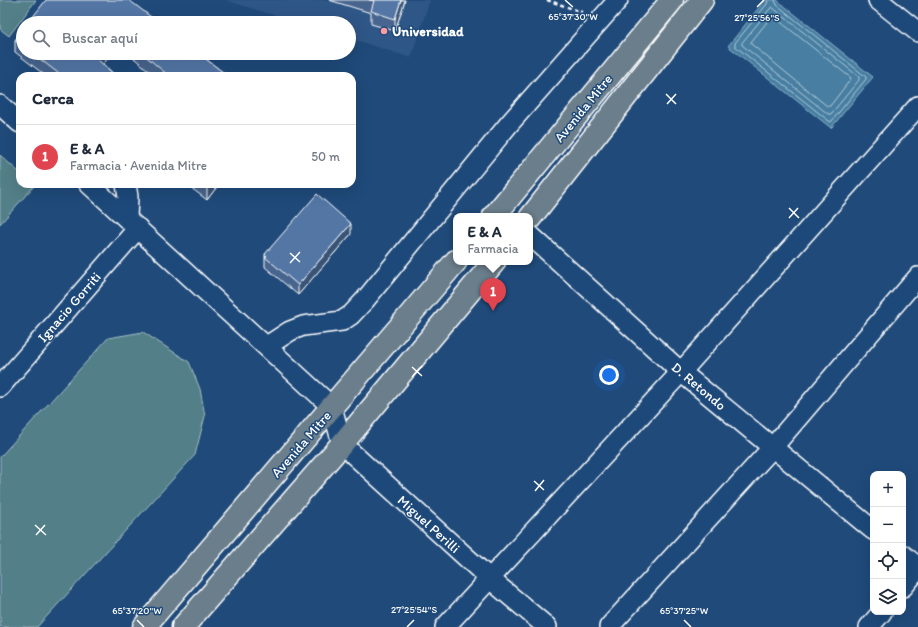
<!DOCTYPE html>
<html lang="es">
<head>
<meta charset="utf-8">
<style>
  :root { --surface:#fff; --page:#f2f2f3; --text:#1f2937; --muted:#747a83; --line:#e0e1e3; --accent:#d93025 }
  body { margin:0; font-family:Itim,sans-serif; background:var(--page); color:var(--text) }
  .controls { position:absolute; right:12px; bottom:12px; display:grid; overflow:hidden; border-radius:8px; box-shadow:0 4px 16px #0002 }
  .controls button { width:36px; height:36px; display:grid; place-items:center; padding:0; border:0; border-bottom:1px solid var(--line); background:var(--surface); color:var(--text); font:20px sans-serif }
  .you { position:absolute; left:609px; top:375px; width:14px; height:14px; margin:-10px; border:3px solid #fff; border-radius:50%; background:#1a73e8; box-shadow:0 0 0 6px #1a73e833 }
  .badge { display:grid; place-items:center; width:26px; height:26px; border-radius:50%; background:var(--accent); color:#fff; font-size:13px; font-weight:700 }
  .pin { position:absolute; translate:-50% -33px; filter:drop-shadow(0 1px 2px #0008) }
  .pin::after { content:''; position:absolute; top:21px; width:14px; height:12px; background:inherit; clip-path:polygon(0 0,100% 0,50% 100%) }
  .popup { position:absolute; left:453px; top:213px; width:80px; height:52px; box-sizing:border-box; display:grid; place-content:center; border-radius:8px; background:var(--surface); filter:drop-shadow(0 1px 3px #0005); font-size:13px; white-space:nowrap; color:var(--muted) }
  .popup b { font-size:15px; color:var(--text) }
  .popup::after { content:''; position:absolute; left:50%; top:100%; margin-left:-8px; border:8px solid transparent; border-top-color:var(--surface) }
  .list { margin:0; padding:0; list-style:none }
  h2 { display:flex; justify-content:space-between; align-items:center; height:52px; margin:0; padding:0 16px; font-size:17px }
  h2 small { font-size:13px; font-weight:400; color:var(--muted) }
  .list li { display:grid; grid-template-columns:26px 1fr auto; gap:12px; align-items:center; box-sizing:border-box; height:64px; padding:0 16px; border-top:1px solid var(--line) }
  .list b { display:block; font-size:15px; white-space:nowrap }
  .list p { margin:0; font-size:13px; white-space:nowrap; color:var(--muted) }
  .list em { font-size:13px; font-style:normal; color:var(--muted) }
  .icon { flex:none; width:22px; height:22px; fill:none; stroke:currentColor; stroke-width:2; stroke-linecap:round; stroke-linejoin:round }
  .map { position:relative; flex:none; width:918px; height:627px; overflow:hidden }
  .search { position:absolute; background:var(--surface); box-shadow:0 4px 16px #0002; left:16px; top:16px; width:340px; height:44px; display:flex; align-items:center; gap:10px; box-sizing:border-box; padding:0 14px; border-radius:22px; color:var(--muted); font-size:15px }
  .panel { position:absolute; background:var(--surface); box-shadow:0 4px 16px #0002; left:16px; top:72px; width:340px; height:116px; border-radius:12px }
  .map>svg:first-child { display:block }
  .built { fill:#2e5787 }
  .green { fill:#527f88; stroke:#a8bfc4 }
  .water { fill:#467ea1; stroke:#90b2c7 }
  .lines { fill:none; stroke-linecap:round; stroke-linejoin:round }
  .shore { stroke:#b5cbd9; stroke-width:1 }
  .minor-casing { stroke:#fff; stroke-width:22 }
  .major-casing { stroke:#fff; stroke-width:25 }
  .path { stroke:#fff; stroke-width:2.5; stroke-dasharray:4 3; stroke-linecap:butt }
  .minor { stroke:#1f4a7a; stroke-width:19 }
  .major { stroke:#6b7e8b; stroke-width:22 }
  .wall { fill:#47658e; stroke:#fff }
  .shaded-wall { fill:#395374; stroke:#fff }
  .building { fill:#5276a5; stroke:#fff }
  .ticks { fill:none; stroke:#fff; stroke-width:1.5 }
  .poi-dot { fill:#ff9aa2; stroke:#1f4a7a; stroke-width:1.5 }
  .labels { text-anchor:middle; stroke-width:3; stroke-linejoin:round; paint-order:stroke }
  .poi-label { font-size:14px; font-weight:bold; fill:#fff; stroke:#1f4a7a; text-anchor:start }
  .street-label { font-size:14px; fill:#fff; stroke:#1f4a7a }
  .ticks-label { font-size:10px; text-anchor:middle; fill:#fff; stroke:#1f4a7a; stroke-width:3; stroke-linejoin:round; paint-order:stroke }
</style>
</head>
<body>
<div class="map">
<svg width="918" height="627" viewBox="0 0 918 627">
  <rect width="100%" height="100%" fill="#1f4a7a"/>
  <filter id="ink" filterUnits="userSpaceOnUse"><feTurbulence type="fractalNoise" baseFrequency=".025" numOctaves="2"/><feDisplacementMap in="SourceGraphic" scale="8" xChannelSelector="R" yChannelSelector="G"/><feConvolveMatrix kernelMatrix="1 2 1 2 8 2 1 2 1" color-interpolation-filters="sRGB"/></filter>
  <g filter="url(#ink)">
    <!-- built -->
    <polygon class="built" points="225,0 430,0 411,58 349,38 349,23 299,23"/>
    <!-- green -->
    <g class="green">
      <polygon points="0,0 36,0 9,36 0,29"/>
      <polygon points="0,155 20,173 20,184 32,184 34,186 0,224"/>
      <polygon points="143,332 189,362 200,389 205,416 195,455 37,627 0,627 0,457 108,338"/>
    </g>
    <!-- water -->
    <polygon class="water" points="765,0 777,0 873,77 831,128 728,46"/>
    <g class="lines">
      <!-- shore -->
      <g class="shore">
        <polyline points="768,0 767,4 735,43 735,46 829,121 831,122 866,79 866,77 777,5 775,0"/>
        <polygon points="772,7 859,77 859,80 831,114 828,114 742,45 742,43"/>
        <polygon points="773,16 851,78 850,80 830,106 827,106 751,44 751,42 771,17"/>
      </g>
      <defs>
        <g id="minor">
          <polyline points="878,0 918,32"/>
          <polyline points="0,105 20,123"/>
          <polyline points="89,184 332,407 342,444 490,579 547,627"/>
          <polyline points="126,184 128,197 127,218"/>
          <polyline points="530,235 681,372 873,530"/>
          <polyline points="267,346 290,331 303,326 342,321 351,315 365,300 509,124 618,0"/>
          <polyline points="0,387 138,228"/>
          <polyline points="903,555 918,567"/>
          <polyline points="903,587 918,569"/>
          <polyline points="445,627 681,372 918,106"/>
          <polyline points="609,627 772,448 918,277"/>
          <polyline points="869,627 882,612"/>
        </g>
        <g id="major">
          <polyline points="494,216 672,0"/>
          <polyline points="530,218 702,0"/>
          <polyline points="144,627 456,261"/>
          <polyline points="183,627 342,444 494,262"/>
        </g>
      </defs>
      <!-- minor casing -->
      <use href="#minor" class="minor-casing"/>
      <!-- major casing -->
      <use href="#major" class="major-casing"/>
      <!-- path -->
      <polyline class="path" points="547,0 582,12"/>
      <!-- minor -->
      <use href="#minor" class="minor"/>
      <!-- major -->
      <use href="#major" class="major"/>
    </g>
    <!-- wall -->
    <g class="wall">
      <polygon points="329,0 405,0 395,31 371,24 371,13"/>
      <polygon points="23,30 23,53 112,53 103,64 116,76 46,76 15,52 15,40"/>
      <polygon points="128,53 198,53 228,76 155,76"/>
      <polygon points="186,184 219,184 207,200"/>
      <polygon points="351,234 298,295 265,267 265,254"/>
    </g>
    <!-- shaded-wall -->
    <g class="shaded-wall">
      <polygon points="401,0 405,0 395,31 395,19"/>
      <polygon points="102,53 112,53 97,72 97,59"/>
      <polygon points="210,184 219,184 207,200 207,187"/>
      <polygon points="351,224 351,234 298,295 298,285"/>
    </g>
    <!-- building -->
    <g class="building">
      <polygon points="46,0 129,0 159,23 28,23"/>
      <polygon points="369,0 401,0 395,19 371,11 374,1"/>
      <polygon points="23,30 23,46 15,40"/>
      <polygon points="32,53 102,53 97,59 116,76 62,76"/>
      <polygon points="142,53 198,53 228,76 169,76"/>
      <polygon points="202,184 210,184 207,187"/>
      <polygon points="317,194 351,224 298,285 265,257 267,256 265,254"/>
    </g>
  </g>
  <!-- ticks -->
  <path class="ticks" d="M565,0L573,7M757,7L764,0M666,94L676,104M667,104L676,94M789,208L799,218M789,218L798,208M290,253L300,262M290,263L300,252M412,367L422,376M412,377L422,366M534,481L544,490M535,491L544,480M35,525L46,535M36,535L45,525M137,620L144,627M684,620L691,627M407,627L414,620"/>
  <!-- markers -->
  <circle class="poi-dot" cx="384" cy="31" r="4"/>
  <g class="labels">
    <!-- poi labels -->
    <g class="poi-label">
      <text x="392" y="36">Universidad</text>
    </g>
    <!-- street labels -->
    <g class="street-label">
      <text transform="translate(583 108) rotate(-51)" y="5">Avenida Mitre</text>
      <text transform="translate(69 307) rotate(-49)" y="5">Ignacio Gorriti</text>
      <text transform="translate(699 386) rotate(40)" y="5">D. Retondo</text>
      <text transform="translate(301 444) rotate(-49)" y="5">Avenida Mitre</text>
      <text transform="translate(429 524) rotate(42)" y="5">Miguel Perilli</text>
    </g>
  </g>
  <g class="ticks-label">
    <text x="573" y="20">65°37'30"W</text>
    <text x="757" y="21">27°25'56"S</text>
    <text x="414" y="613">27°25'54"S</text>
    <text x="137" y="614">65°37'20"W</text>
    <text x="684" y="614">65°37'25"W</text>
  </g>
</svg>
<div class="controls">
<button>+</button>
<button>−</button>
<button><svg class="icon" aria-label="locate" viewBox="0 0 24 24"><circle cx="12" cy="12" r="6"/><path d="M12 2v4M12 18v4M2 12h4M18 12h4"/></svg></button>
<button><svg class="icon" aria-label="layers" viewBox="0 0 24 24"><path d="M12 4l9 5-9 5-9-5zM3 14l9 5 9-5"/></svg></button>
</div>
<div class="you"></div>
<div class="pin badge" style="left:493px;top:311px;background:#e0444e">1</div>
<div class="popup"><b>E &amp; A</b>Farmacia</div>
<div class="search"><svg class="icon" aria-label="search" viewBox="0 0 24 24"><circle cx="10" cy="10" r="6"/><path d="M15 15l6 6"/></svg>Buscar aquí</div>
<section class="panel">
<h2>Cerca<small></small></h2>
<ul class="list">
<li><span class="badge" style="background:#e0444e">1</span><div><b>E &amp; A</b><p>Farmacia · Avenida Mitre</p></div><em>50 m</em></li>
</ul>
</section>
</div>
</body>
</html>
